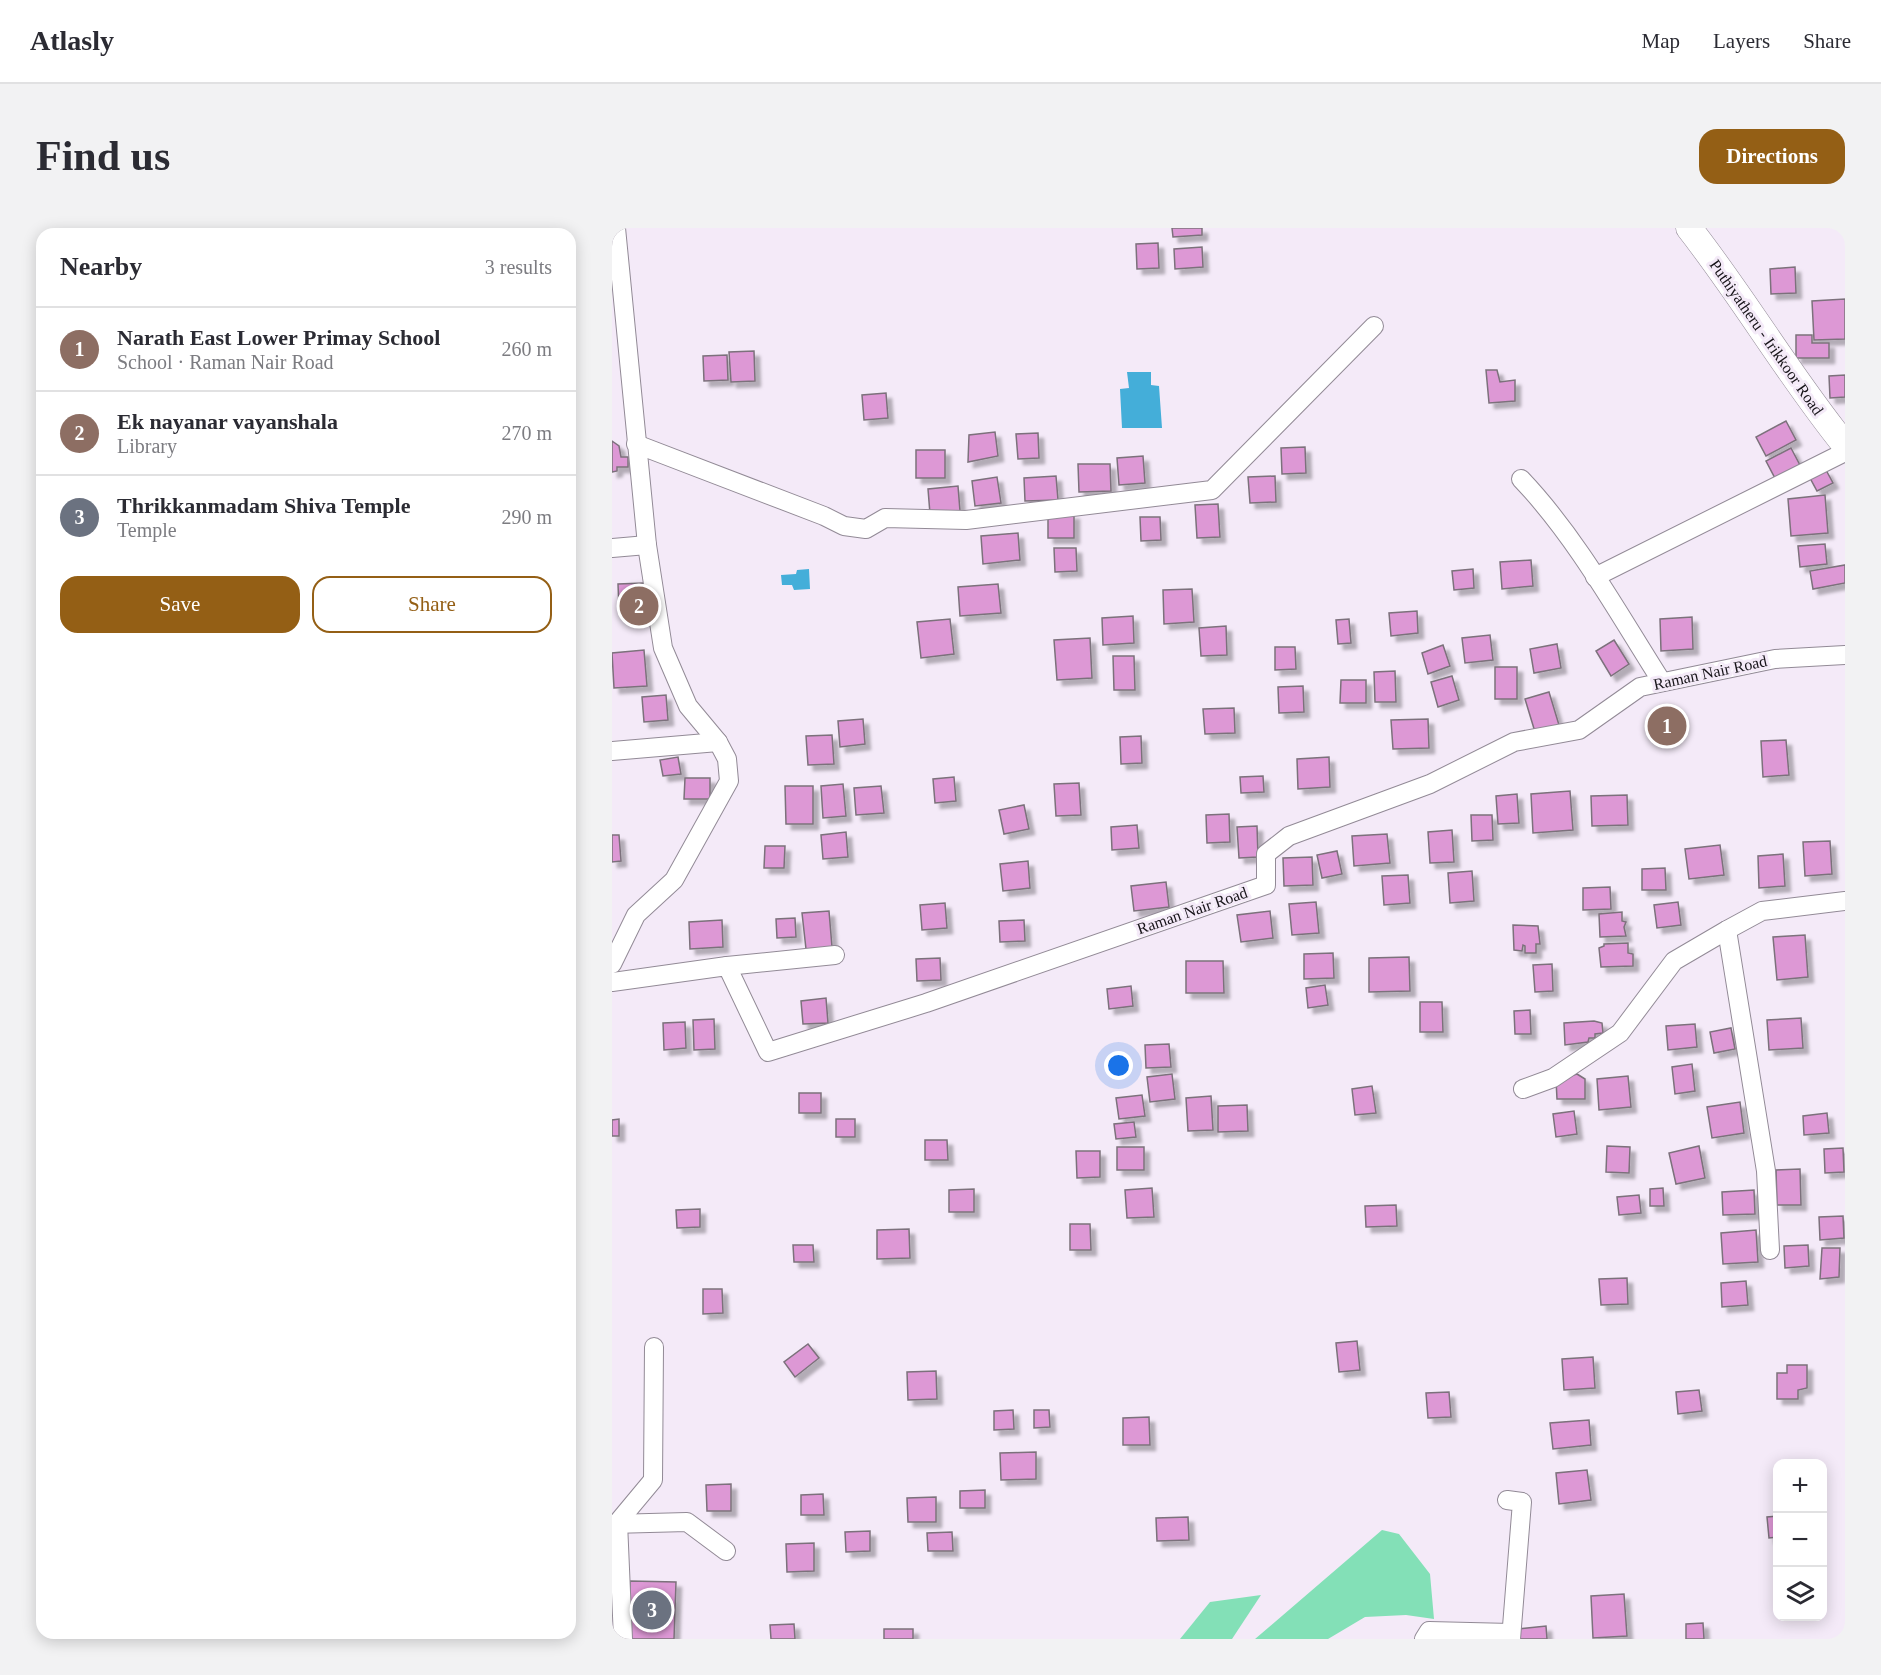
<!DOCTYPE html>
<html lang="en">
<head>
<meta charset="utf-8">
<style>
  :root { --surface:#fff; --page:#f2f2f3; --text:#2b2b33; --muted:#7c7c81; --line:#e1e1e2; --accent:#945f15 }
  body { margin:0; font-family:Georgia,serif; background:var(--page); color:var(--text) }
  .controls { position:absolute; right:18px; bottom:18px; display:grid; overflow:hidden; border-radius:12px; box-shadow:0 3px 15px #0003 }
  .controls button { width:54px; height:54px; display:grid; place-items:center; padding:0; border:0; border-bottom:2px solid var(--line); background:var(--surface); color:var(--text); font:30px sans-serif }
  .you { position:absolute; left:507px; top:838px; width:21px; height:21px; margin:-15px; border:4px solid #fff; border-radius:50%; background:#1a73e8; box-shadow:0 0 0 9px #1a73e833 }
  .badge { display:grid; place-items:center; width:39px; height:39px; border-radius:50%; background:var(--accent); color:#fff; font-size:20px; font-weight:700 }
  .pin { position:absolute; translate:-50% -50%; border:3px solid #fff; box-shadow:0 2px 6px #0006 }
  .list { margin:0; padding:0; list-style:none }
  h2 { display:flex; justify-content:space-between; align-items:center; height:78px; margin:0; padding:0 24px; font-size:26px }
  h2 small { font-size:20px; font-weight:400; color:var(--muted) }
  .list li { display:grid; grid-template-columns:39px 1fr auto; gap:18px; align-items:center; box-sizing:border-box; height:84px; padding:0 24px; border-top:2px solid var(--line) }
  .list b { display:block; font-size:22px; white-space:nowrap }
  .list p { margin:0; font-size:20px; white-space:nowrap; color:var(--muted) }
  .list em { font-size:20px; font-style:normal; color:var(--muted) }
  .actions { display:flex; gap:12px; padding:18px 24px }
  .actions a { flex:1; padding:14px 0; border:2px solid var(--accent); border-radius:18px; text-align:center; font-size:21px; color:var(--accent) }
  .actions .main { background:var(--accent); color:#fff }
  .icon { flex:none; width:33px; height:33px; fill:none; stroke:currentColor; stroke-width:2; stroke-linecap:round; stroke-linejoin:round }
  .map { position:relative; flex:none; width:1233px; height:1411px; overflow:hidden; border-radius:18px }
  header { display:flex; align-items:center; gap:36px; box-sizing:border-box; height:84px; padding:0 30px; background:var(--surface); border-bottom:2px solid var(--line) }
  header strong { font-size:28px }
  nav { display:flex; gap:33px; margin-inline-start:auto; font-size:21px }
  .intro { display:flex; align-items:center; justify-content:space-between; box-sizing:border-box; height:144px; padding:0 36px }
  h1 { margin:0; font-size:42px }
  .button { padding:15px 27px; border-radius:18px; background:var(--accent); color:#fff; font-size:21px; font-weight:700 }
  main { display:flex; gap:36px; padding:0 36px }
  aside { flex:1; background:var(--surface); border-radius:18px; box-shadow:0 3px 15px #0003 }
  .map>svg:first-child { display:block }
  .green { fill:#83e0b7 }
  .water { fill:#44aed9 }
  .building { fill:#dd98d5; stroke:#7c717b; stroke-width:1.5; filter:url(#shadow) }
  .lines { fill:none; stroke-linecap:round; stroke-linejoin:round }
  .street-casing { stroke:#928a96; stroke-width:20 }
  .secondary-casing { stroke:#928a96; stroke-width:27 }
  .street { stroke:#fff; stroke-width:18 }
  .secondary { stroke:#fff; stroke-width:26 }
  .labels { text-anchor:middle; stroke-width:6; stroke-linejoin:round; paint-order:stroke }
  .street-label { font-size:16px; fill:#161318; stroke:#f4eaf8 }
</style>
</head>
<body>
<header>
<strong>Atlasly</strong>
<nav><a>Map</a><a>Layers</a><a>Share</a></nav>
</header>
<div class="intro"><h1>Find us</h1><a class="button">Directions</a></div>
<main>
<aside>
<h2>Nearby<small>3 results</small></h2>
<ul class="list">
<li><span class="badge" style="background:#8d6e63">1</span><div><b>Narath East Lower Primay School</b><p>School · Raman Nair Road</p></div><em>260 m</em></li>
<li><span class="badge" style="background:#8d6e63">2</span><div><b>Ek nayanar vayanshala</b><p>Library</p></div><em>270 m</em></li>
<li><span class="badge" style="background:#6b7280">3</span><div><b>Thrikkanmadam Shiva Temple</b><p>Temple</p></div><em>290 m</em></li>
</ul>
<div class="actions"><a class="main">Save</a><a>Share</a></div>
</aside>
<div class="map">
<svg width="1233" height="1411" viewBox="0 0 1233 1411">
  <defs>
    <filter id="shadow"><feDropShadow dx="5.5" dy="5.5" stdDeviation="1.5" flood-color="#0004"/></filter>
  </defs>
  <rect width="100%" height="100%" fill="#f4eaf8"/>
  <!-- green -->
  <g class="green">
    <polygon points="770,1302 787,1306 818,1346 822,1391 794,1387 753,1389 716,1411 643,1411"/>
    <polygon points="649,1367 620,1411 568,1411 598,1374"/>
  </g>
  <!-- water -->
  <g class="water">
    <polygon points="515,144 539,144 539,157 547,158 550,200 510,200 508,161 517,160"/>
    <polygon points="197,341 198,361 182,362 180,357 170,357 169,347 184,346 185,342"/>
  </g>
  <!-- building -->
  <g class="building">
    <polygon points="560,0 590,0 590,7 561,9"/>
    <polygon points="546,15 547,40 525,41 524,16"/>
    <polygon points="590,19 591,39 563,41 562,21"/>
    <polygon points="1183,39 1184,65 1159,66 1158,41"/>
    <polygon points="1233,71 1233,111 1202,112 1200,73"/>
    <polygon points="1184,107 1200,107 1200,115 1217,115 1217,130 1184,130"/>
    <polygon points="142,123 143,153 119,154 117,124"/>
    <polygon points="115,127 116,152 92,153 91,128"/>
    <polygon points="874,142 885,142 888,154 903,152 903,173 877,175"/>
    <polygon points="1233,147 1233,169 1218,170 1217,148"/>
    <polygon points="274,165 276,190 252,192 250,167"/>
    <polygon points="1174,193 1184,212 1154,228 1144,209"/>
    <polygon points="383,204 386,228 356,234 357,207"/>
    <polygon points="426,205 427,230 406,231 404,206"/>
    <polygon points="0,213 7,218 9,229 16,229 16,239 5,239 5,243 0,244"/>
    <polygon points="693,219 694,245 670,246 669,220"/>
    <polygon points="1179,220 1190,241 1165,254 1154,233"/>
    <rect x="304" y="222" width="29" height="28"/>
    <polygon points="531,228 533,255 507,257 505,230"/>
    <polygon points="466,236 498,236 499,263 467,264"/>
    <polygon points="1214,242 1221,255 1205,263 1198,250"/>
    <polygon points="444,248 446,272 413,273 412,250"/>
    <polygon points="663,248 664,274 638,275 636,249"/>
    <polygon points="385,249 389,275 363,278 360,253"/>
    <polygon points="346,258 348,283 318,286 316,261"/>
    <polygon points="1213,267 1216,305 1179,308 1176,271"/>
    <polygon points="606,276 608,309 585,310 583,277"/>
    <rect x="436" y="286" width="26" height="24"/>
    <polygon points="528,289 548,289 549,312 529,313"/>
    <polygon points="406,305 408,332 371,336 369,308"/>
    <polygon points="1213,316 1215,336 1188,339 1186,318"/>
    <polygon points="442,320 464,320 465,343 443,344"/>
    <polygon points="919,332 921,358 890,361 888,334"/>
    <polygon points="1233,337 1233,355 1201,361 1198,343"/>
    <polygon points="861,341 862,360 842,362 840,343"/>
    <polygon points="32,355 32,381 7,381 6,356"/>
    <polygon points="386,356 389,385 348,388 346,359"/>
    <polygon points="580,361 582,394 552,396 551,362"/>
    <polygon points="805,383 806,405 779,408 777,385"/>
    <polygon points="521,388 522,415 491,417 490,390"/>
    <polygon points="1080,389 1081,421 1049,423 1048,391"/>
    <polygon points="338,391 342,426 309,430 305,394"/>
    <polygon points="737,391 739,415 726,416 724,392"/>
    <polygon points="614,398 615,427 589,428 587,400"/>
    <polygon points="878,407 881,432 853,435 850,410"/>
    <polygon points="478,410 480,450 445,452 442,412"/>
    <polygon points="1002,412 1017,436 999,448 984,423"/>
    <polygon points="945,416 949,440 922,445 918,421"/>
    <polygon points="831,417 838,438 816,446 810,425"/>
    <polygon points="663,419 683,419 684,441 663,442"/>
    <polygon points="32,422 35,458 2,460 0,425"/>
    <polygon points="501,428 522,428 523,462 502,462"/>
    <rect x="883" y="439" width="22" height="32"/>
    <polygon points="783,443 784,474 763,474 762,444"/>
    <polygon points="840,448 847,472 826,479 819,454"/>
    <polygon points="729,452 754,452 754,475 728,475"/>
    <polygon points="691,458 692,484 667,485 666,459"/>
    <polygon points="937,464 947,497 923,504 913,471"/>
    <polygon points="54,467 56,492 32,494 30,469"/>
    <polygon points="622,480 623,505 593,506 591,481"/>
    <polygon points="251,491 253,516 228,519 226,493"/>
    <polygon points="816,491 817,520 781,521 779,492"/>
    <polygon points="220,507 222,536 196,537 194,508"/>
    <polygon points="529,508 530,535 509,536 508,509"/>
    <polygon points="1174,512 1177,547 1151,549 1149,513"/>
    <polygon points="66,529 69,546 51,548 48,532"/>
    <polygon points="717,529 718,559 686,561 685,531"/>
    <polygon points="651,548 652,564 629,565 628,549"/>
    <polygon points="342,549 344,573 323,575 321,551"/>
    <polygon points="73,550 98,550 98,571 72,571"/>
    <polygon points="467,555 469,587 444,588 442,556"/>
    <polygon points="231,556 234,588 211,590 209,558"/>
    <polygon points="173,558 201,558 201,596 174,596"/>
    <polygon points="269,558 272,585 244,587 242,560"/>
    <polygon points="958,563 961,602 921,605 919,566"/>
    <polygon points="905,566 907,595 886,596 884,568"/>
    <polygon points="1015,567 1016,597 980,598 979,568"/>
    <polygon points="412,577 417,601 392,606 387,582"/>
    <polygon points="617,586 618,614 595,615 594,587"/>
    <polygon points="859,587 880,587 881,612 860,613"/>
    <polygon points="525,597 527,620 500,622 499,599"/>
    <polygon points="645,598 646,629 627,630 625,599"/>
    <polygon points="840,602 842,634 818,635 816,604"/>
    <polygon points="234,604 236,629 211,631 209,607"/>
    <polygon points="775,606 778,635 742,638 740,608"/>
    <polygon points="0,607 7,607 9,633 0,634"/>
    <polygon points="1218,613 1220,646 1193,648 1191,614"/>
    <polygon points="1108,617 1112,647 1077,651 1073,621"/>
    <polygon points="153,618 173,618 172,640 152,640"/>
    <polygon points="725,623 730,646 710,650 705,627"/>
    <polygon points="1171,626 1173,658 1147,660 1146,628"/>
    <polygon points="700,629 701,657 672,658 671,630"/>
    <polygon points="416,633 418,660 391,663 388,636"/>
    <polygon points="1053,640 1054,662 1030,662 1030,641"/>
    <polygon points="860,643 862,673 838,675 836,645"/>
    <polygon points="796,647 798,675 772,677 770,648"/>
    <polygon points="554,654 557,679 522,683 519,658"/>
    <polygon points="998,659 999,681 971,682 971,660"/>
    <polygon points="704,674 707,705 680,707 677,676"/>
    <polygon points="1066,674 1069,697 1045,700 1042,677"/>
    <polygon points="333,675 335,700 310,702 308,677"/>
    <polygon points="217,683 220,719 194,721 190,685"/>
    <polygon points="658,683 661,710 629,714 625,687"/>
    <polygon points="1010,684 1010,693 1014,694 1012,699 1014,708 988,709 987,686"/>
    <polygon points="183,690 184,709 165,710 164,691"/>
    <polygon points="110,692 111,719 78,721 77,694"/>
    <polygon points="412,692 413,713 388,714 387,693"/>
    <polygon points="901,697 926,698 928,716 924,716 924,725 913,725 913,718 911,717 910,723 902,722"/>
    <polygon points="1193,707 1196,749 1165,752 1161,709"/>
    <polygon points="1016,715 1016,725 1021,726 1021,738 989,739 987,720 992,718 992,716"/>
    <polygon points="721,725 722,750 692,751 692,726"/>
    <polygon points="797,729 798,763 757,764 757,730"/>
    <polygon points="328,730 329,752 305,753 304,731"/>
    <polygon points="574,733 611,733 612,765 574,765"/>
    <polygon points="940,736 941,763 923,764 921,737"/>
    <polygon points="713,757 716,777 696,780 694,760"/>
    <polygon points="519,758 521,778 497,781 495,761"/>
    <polygon points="214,770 216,795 191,796 189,773"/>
    <polygon points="808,774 830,774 831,804 808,804"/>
    <polygon points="918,782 919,806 903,806 902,783"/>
    <polygon points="1189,790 1191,820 1157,822 1155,792"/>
    <polygon points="102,791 103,821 82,822 81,792"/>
    <polygon points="982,793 990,795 991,805 983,806 983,810 977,810 976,814 953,817 952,795"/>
    <polygon points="73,794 74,820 52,822 51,795"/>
    <polygon points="1083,796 1085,819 1056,822 1054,798"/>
    <polygon points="1119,800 1123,821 1102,825 1098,804"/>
    <polygon points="557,816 559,839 534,840 533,817"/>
    <polygon points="1080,836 1083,863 1063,866 1060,839"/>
    <polygon points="560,846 563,871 538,874 535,849"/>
    <polygon points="965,846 973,851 973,871 945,871 944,852"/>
    <polygon points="1016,848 1019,879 987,882 985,851"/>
    <polygon points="760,858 764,885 743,887 740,861"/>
    <rect x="187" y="865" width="22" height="20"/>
    <polygon points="530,867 533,888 507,891 504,870"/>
    <polygon points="599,868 601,902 576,903 574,870"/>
    <polygon points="1128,874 1132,905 1100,910 1095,879"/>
    <polygon points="635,877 636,903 606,904 606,878"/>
    <polygon points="962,883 965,906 944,909 941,886"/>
    <polygon points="1215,885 1217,905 1192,907 1191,888"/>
    <polygon points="7,891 7,908 0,908 0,892"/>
    <rect x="224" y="891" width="19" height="18"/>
    <polygon points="522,894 524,909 504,911 502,896"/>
    <polygon points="313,912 335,912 336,932 313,932"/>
    <polygon points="995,918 1018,919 1017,945 994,944"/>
    <polygon points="1087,918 1093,950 1064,956 1057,925"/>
    <rect x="505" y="919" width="27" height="23"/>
    <polygon points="1231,920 1232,944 1213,945 1212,921"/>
    <polygon points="464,923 488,923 488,949 465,950"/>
    <polygon points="1188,941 1189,977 1165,977 1164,942"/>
    <polygon points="540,960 542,989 515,990 513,962"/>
    <polygon points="1051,960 1052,978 1038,978 1038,961"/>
    <polygon points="362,961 362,984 337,984 337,962"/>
    <polygon points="1142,962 1143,986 1111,987 1110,964"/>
    <polygon points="1027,967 1029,985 1007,987 1005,969"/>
    <polygon points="784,977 785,998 754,999 753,978"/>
    <polygon points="88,981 88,999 65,1000 64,982"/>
    <polygon points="1231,988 1232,1010 1208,1012 1207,989"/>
    <polygon points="458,996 478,996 479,1022 458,1022"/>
    <polygon points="297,1001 298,1030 265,1031 265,1002"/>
    <polygon points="1144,1002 1146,1034 1111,1036 1109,1005"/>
    <polygon points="181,1017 201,1017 202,1034 182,1034"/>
    <polygon points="1196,1017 1197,1038 1173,1040 1172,1018"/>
    <polygon points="1210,1020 1228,1020 1227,1049 1208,1051"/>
    <polygon points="1015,1050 1016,1076 989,1077 987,1051"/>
    <polygon points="1134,1053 1136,1077 1110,1079 1109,1055"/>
    <polygon points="91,1061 110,1061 111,1085 91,1086"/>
    <polygon points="745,1113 748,1142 727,1144 724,1115"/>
    <polygon points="196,1116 207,1130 183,1149 172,1134"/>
    <polygon points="981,1129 983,1160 952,1162 950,1131"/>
    <polygon points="1175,1137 1195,1137 1195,1160 1186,1162 1186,1171 1165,1171 1165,1145 1175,1145"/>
    <polygon points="324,1143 325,1171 296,1172 295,1144"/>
    <polygon points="1087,1162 1090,1183 1066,1186 1064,1164"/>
    <polygon points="837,1164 839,1189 816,1190 814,1165"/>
    <polygon points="401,1182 402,1201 382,1202 382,1183"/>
    <polygon points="422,1182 437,1182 438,1199 422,1200"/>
    <polygon points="537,1189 538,1217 511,1217 511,1190"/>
    <polygon points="977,1192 979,1217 941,1221 938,1195"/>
    <polygon points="424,1224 424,1251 389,1252 388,1225"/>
    <polygon points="975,1242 979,1272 947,1276 944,1245"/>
    <polygon points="119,1256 119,1283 95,1283 94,1257"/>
    <polygon points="373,1262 373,1280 348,1280 348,1263"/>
    <polygon points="211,1266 212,1287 189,1287 189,1267"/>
    <polygon points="324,1269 324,1294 296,1294 295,1270"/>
    <polygon points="1166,1288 1166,1309 1157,1310 1155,1289"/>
    <polygon points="576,1289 577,1312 545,1313 544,1290"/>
    <polygon points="258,1303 258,1323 234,1324 233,1304"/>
    <polygon points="340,1304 341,1323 316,1323 315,1305"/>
    <polygon points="202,1315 202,1343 175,1344 174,1316"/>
    <polygon points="18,1353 64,1354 62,1411 18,1411"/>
    <polygon points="1012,1366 1015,1408 981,1410 979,1368"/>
    <polygon points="1091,1395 1092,1411 1074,1411 1074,1396"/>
    <polygon points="182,1396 183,1411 159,1411 158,1397"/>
    <polygon points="934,1398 935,1411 907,1411 906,1401"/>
    <rect x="272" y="1401" width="29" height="10"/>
  </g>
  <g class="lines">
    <defs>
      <g id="street">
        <polyline points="24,216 212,288 232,298 254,301 273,290 354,292 600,262 762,98"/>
        <path d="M909,251C965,310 1006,385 1050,454"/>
        <polyline points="0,320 35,317"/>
        <polyline points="983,349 1233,224"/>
        <polyline points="0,523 106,514"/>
        <polyline points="1115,702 1154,943 1158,1022"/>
        <polyline points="0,736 24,687 62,652 117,553 115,531 106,514 76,478 51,420 35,317 4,0"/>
        <polyline points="115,738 223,727"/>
        <polyline points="0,754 115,738 156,824 314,775 654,657 654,626 677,608 818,556 902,514 967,502 1028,459 1163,431 1233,427"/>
        <polyline points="911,861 941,850 1008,805 1062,733 1115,702 1150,683 1233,673"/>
        <polyline points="895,1272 910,1274 899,1411"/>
        <polyline points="0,1296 75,1294 114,1323"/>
        <polyline points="11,1411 6,1294 41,1252 42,1119"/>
        <polyline points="812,1411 817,1403 899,1405"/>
      </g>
      <path id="secondary" d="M1077,0C1132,70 1177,148 1233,217"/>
    </defs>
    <!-- street casing -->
    <use href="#street" class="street-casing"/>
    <!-- secondary casing -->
    <use href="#secondary" class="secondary-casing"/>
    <!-- street -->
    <use href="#street" class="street"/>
    <!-- secondary -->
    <use href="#secondary" class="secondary"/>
  </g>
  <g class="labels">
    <!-- street labels -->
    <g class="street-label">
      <text transform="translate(1155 109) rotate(55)" y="6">Puthiyatheru - Irikkoor Road</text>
      <text transform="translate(1098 444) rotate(-12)" y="6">Raman Nair Road</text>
      <text transform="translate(580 682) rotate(-19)" y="6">Raman Nair Road</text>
    </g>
  </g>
</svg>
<div class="controls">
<button>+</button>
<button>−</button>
<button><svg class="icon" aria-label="layers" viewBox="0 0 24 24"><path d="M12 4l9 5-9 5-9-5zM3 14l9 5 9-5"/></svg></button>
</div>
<div class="you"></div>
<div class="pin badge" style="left:1055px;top:498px;background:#8d6e63">1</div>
<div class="pin badge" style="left:27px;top:378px;background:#8d6e63">2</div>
<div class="pin badge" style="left:40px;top:1382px;background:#6b7280">3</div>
</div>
</main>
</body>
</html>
